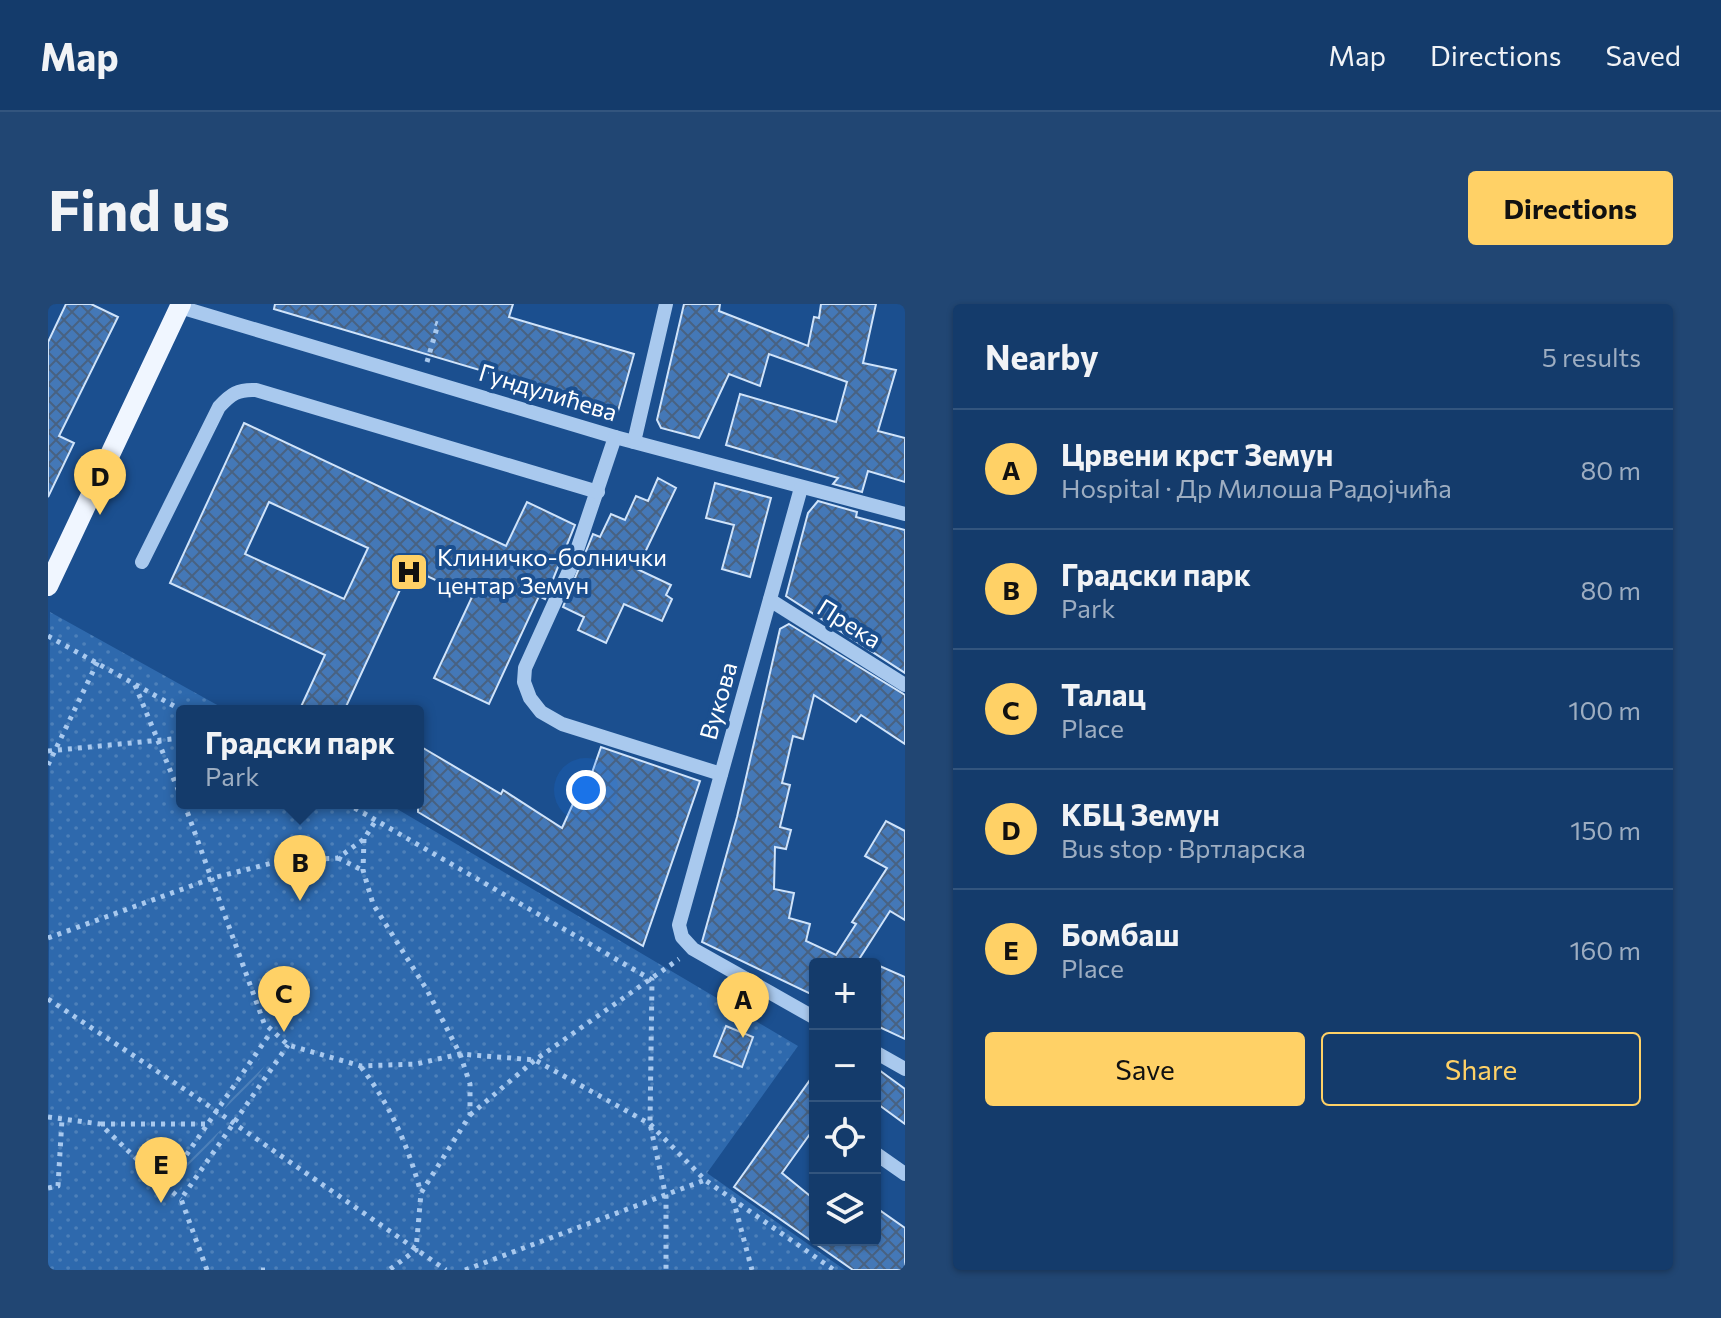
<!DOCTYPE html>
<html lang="en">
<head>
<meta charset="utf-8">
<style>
  :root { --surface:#143b6b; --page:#214673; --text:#f1f3f6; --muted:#9dadc1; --line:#33557e; --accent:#ffd166 }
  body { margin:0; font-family:Commissioner,sans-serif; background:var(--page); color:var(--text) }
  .controls { position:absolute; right:24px; bottom:24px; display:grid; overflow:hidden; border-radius:8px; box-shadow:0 2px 6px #0004 }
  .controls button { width:72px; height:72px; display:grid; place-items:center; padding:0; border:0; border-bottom:2px solid var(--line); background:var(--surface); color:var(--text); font:40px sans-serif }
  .you { position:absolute; left:538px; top:486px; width:28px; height:28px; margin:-20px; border:6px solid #fff; border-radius:50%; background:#1a73e8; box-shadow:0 0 0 12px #1a73e833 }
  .badge { display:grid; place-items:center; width:52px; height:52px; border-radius:50%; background:var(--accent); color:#111; font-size:26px; font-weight:700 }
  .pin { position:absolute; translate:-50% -66px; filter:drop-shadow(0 2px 4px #0008) }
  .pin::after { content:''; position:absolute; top:42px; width:28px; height:24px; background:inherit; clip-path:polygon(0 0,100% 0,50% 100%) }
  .popup { position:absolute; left:128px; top:401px; width:248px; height:104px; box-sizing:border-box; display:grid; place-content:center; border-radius:8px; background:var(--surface); filter:drop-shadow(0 2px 6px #0005); font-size:26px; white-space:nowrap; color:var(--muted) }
  .popup b { font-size:30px; color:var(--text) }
  .popup::after { content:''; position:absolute; left:50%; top:100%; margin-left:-16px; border:16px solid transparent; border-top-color:var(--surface) }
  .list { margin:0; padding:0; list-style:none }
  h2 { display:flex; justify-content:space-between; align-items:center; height:104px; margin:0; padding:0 32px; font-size:34px }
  h2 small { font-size:26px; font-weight:400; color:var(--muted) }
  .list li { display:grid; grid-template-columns:52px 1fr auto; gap:24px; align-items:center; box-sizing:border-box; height:120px; padding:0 32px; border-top:2px solid var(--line) }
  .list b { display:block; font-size:30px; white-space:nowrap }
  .list p { margin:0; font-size:26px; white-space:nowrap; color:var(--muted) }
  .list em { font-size:26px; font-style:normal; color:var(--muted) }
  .actions { display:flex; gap:16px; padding:24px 32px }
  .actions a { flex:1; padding:18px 0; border:2px solid var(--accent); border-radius:8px; text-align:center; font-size:28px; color:var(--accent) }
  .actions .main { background:var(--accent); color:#111 }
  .icon { flex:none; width:44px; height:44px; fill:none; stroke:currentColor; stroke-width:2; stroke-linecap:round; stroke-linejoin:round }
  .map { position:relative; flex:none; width:857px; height:966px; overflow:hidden; border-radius:8px }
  header { display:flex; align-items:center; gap:48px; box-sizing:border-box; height:112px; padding:0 40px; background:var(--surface); border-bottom:2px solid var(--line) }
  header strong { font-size:38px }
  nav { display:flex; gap:44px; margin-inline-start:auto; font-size:28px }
  .intro { display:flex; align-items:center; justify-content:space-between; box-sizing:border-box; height:192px; padding:0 48px }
  h1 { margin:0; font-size:56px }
  .button { padding:20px 36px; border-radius:8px; background:var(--accent); color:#111; font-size:28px; font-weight:700 }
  main { display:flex; gap:48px; padding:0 48px }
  aside { flex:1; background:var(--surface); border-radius:8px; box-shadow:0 2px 6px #0004 }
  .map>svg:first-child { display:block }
  .park { fill:url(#park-dots) }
  .garden { fill:url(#garden-furrows) }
  .building { fill:url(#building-cross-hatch); stroke:#cfe3fa; stroke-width:2; fill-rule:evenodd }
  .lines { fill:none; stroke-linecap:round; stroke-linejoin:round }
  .path { stroke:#a9c9ee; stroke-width:5; stroke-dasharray:4 6; stroke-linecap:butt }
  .minor { stroke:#a9c9ee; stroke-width:14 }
  .major { stroke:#f0f6ff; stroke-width:20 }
  .labels { text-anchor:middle; stroke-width:8; stroke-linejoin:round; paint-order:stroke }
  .street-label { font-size:24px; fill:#fff; stroke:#1b4f8f }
  .poi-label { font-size:24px; fill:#fff; stroke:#1b4f8f; text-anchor:start }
</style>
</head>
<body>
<header>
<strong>Map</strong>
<nav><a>Map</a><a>Directions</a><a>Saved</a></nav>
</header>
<div class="intro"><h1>Find us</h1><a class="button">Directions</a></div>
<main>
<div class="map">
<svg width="857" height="966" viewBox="0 0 857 966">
  <defs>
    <pattern id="park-dots" width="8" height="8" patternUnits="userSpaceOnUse" patternTransform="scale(2)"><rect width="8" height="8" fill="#2e69ad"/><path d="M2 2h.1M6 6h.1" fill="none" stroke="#4d80b9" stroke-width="1.8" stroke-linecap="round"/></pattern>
    <pattern id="garden-furrows" width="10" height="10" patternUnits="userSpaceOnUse" patternTransform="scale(2)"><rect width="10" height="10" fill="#2e69ad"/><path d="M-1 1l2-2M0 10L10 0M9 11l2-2" fill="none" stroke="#4d80b9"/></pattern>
    <pattern id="building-cross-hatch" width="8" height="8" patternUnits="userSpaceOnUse" patternTransform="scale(2)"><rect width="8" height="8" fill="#4478b7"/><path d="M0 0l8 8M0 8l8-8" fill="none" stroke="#486282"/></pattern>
  </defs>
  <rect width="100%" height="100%" fill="#1b4f8f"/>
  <!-- park -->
  <polygon class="park" points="2,308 180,407 134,407 134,499 339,499 750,742 659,869 797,966 0,966"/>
  <!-- garden -->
  <g class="garden">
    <polygon points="223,739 229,744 183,810 176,805"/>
    <polygon points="170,816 176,821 130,887 123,882"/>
  </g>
  <!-- building -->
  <g class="building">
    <polygon points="18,0 43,0 70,13 11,132 26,139 0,193 0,38"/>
    <polygon points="227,0 465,0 461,13 586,50 570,107 226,5"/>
    <polygon points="636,0 672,0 671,7 760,42 766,13 771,14 773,0 828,0 815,59 848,66 830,127 857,134 857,178 820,167 814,188 785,180 790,174 678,141 692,90 788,118 799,78 721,50 712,82 681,70 651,134 613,124 609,116"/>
    <path d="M196,119L458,242L479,198L527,221L497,295L491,292L441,400L386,374L424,293L362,264L296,407H251L277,351L122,279ZM221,198L320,244L296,295L197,250Z"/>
    <polygon points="610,174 628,184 589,265 623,281 618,291 624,295 614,317 576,300 558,339 530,326 536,313 515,303 545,230 552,233 563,210 577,216 588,192 600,197"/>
    <polygon points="667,179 723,194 702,273 674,265 686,221 658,214"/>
    <polygon points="770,197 809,208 808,213 857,226 857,369 738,292 760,209"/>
    <polygon points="741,320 857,391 857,440 813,411 808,418 766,391 755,435 745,432 734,479 742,481 732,523 743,526 738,545 727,543 726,585 746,589 741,614 762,620 758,637 788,651 808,620 804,618 839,564 817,552 838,517 857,527 857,616 842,607 808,660 767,660 767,692 654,638 689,513 732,325"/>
    <polygon points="370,441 453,490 455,486 514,524 534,480 539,483 553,443 652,477 595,642 370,508"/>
    <polygon points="827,660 857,673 857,735 827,721"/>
    <polygon points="678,722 705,733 694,763 666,752"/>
    <polygon points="827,763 857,785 857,820 827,798"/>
    <polygon points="767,769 767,823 734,869 767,896 767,936 827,936 827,903 857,924 857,966 805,966 686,883"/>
  </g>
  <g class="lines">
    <!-- path -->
    <g class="path">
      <polyline points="379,58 390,20 387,19"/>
      <polyline points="0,332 135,407"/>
      <polyline points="87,381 134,495"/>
      <polyline points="0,447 134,434"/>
      <polyline points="0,461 50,357"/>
      <polyline points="136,499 216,719 240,741 313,762 368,760 412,750 487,756 602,820 657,876 786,966"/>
      <polyline points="298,499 604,676 602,820 618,893 618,966"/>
      <polyline points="316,535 315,566 325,600 379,686 412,750 422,780 422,811 373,889 368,946 341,966"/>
      <polyline points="290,554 314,566"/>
      <polyline points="0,634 165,574 232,557 290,554 316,535 328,516"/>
      <polyline points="0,695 145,791 398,966"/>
      <path d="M313,763C343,802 360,842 373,889"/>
      <polyline points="422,811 487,756 631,655"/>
      <polyline points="0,813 52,820 117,882 223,728"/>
      <polyline points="53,820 159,820"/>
      <polyline points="117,882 133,895"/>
      <polyline points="0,884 10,882 14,815"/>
      <polyline points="685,895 704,966"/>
      <polyline points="159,966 133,895 240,741"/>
      <polyline points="213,966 223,966"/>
      <polyline points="417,966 657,876"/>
    </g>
    <!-- minor -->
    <g class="minor">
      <polyline points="132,3 567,133 857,210"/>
      <polyline points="567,133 525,258 477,364 476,378 482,394 493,408 514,420 673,470"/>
      <polyline points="586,138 618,0"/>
      <polyline points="753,184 631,621 634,633 645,645 767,714"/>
      <path d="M94,258L171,103C183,90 190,85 208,86L550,188"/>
      <polyline points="722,296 857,381"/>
      <polyline points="827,748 857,765"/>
      <polyline points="827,849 857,870"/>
    </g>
    <!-- major -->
    <polyline class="major" points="0,282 133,0"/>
  </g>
  <!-- icons -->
  <defs>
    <symbol id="hospital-square" viewBox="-11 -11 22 22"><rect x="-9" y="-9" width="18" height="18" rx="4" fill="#ffd166" stroke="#1b4f8f"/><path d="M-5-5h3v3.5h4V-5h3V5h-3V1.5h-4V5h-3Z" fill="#111"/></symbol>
  </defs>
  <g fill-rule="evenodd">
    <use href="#hospital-square" x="339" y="246" width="44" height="44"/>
  </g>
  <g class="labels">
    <!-- street labels -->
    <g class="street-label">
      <text transform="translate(500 89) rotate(17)" y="8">Гундулићева</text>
      <text transform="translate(801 320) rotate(32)" y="8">Прека</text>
      <text transform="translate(671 397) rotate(-74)" y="8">Вукова</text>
    </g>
    <!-- poi labels -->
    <g class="poi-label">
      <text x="389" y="262">Клиничко-болнички<tspan x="389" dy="28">центар Земун</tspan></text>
    </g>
  </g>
</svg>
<div class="controls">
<button>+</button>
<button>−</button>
<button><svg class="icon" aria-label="locate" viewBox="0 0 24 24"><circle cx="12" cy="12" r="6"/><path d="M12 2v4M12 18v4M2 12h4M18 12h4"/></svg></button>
<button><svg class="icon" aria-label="layers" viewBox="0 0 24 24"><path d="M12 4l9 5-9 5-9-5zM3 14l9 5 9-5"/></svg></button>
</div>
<div class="you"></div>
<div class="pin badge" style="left:695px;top:734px">A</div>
<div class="pin badge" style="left:252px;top:597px">B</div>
<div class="popup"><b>Градски парк</b>Park</div>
<div class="pin badge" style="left:236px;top:728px">C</div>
<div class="pin badge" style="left:52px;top:211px">D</div>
<div class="pin badge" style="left:113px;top:899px">E</div>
</div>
<aside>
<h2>Nearby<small>5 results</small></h2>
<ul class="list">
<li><span class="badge">A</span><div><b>Црвени крст Земун</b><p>Hospital · Др Милоша Радојчића</p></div><em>80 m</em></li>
<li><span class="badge">B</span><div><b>Градски парк</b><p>Park</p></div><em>80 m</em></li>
<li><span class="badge">C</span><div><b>Талац</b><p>Place</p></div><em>100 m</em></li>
<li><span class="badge">D</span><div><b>КБЦ Земун</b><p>Bus stop · Вртларска</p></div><em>150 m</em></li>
<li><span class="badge">E</span><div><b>Бомбаш</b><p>Place</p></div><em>160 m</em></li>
</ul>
<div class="actions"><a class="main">Save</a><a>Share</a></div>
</aside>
</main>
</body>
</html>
